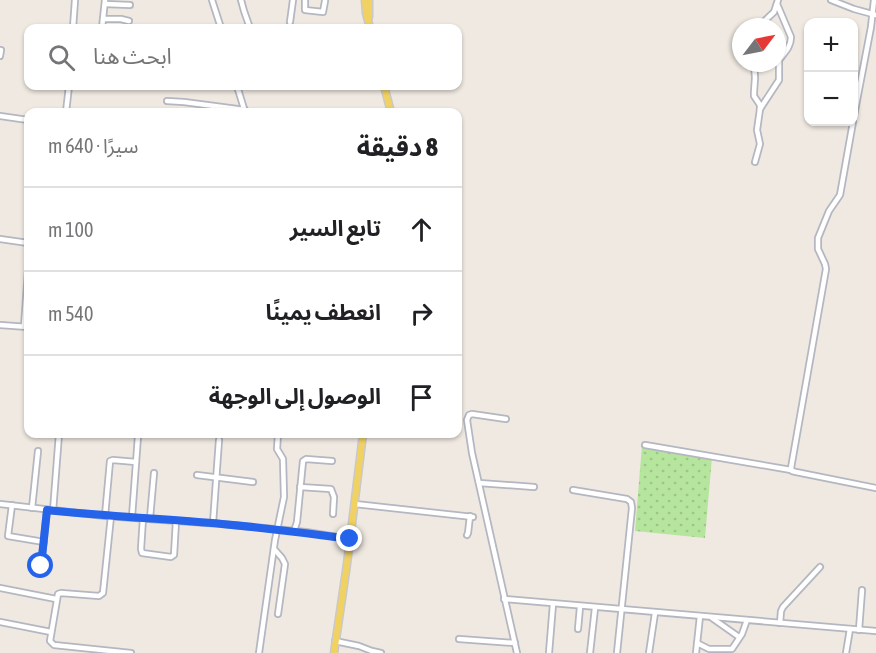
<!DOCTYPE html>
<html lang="ar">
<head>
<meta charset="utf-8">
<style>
  :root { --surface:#fff; --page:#f6f6f6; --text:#202124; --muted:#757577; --line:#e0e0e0 }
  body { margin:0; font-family:"Asap Condensed","Noto Sans Arabic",sans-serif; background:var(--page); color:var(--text); direction:rtl }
  .controls { position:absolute; right:18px; top:18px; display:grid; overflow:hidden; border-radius:12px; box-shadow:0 2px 4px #0004 }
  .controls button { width:54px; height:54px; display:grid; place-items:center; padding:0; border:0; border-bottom:2px solid var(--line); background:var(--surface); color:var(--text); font:30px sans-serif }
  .compass { position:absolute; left:732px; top:18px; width:54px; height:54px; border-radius:50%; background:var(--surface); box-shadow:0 2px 4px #0004; rotate:58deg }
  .stop { position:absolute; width:18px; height:18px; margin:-14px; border:4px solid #2563eb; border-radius:50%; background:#fff }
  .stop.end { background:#2563eb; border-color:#fff; box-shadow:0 2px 6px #0008 }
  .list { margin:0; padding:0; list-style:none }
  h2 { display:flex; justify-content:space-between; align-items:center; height:78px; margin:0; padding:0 24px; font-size:26px }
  h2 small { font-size:20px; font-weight:400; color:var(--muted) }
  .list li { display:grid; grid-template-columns:39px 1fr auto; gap:18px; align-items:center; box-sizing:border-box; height:84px; padding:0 24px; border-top:2px solid var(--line) }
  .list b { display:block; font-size:22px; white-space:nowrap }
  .list em { font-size:20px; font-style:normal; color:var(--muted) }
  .icon { flex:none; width:33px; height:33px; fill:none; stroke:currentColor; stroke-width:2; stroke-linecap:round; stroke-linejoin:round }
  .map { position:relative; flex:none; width:876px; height:653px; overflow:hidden; direction:ltr }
  .search { position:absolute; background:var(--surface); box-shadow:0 2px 4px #0004; left:24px; top:24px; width:438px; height:66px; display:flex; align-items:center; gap:15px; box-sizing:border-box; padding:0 21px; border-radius:12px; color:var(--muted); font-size:22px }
  .panel { position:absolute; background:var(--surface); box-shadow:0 2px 4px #0004; left:24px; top:108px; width:438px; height:330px; border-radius:12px; direction:rtl }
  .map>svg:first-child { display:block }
  .grass { fill:url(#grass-dots) }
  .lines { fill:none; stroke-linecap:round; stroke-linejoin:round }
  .minor-casing { stroke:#b4b7c1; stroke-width:8 }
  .major-casing { stroke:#c9c9c9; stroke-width:9 }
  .minor { stroke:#fff; stroke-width:4.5 }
  .major { stroke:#f2d163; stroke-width:6 }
  .route { stroke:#2563eb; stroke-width:8 }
</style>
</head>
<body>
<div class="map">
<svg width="876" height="653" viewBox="0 0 876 653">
  <defs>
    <pattern id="grass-dots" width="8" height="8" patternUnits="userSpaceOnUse" patternTransform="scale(1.5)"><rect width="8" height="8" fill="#b6e59e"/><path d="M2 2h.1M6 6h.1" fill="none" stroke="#9dc588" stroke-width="1.8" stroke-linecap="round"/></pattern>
  </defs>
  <rect width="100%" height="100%" fill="#efe9e1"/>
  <!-- grass -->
  <polygon class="grass" points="642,445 712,457 705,538 635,531"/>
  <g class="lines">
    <defs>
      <g id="minor">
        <polyline points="212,0 221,28"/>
        <polyline points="241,0 244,11 250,28"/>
        <polyline points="305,0 305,10 323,12 325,1"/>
        <polyline points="831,0 854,9 876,15"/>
        <polyline points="105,4 130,5"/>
        <polyline points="103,19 121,19 129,21"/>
        <polyline points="290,22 293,0"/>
        <polyline points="758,27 774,12 778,0"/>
        <polyline points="73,28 75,0"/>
        <polyline points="102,28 105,0"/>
        <polyline points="0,56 1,50"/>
        <polyline points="754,63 755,78 754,92 754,96 760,105 760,109 757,130 760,144 755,162"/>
        <polyline points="237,86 245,112"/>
        <polyline points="167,101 184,102 245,110"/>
        <path d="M760,109L779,80V60C785,52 791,47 791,37L777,4"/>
        <polyline points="66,112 69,86"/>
        <polyline points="0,116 28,120"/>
        <polyline points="854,116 871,27 874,0"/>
        <polyline points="853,122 840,195 829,211 818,238 818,249 825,264 826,269 791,468 792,471 796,472 876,488"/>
        <polyline points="0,239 28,243"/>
        <polyline points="0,325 28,327"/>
        <polyline points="24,326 28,271"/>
        <polyline points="506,419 472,414 469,415 467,420 472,453 517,653"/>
        <polyline points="645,445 791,470"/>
        <polyline points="197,475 253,482"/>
        <polyline points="479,483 534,487"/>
        <polyline points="300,487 331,489 334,497 333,514"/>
        <polyline points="573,490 627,499 631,502 632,508 617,653"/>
        <polyline points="0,504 105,516 221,524 306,532 350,539"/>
        <polyline points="355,504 473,517"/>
        <polyline points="12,505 8,536 44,542"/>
        <polyline points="32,508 38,451"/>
        <polyline points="53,511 59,434"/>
        <polyline points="105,516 110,461 113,460 136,462"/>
        <polyline points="111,516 103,593 99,596 61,593 58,594 50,641 54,645 131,653"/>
        <polyline points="132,517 138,436"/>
        <polyline points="143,518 141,549 142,553 171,557 174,555 176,521"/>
        <polyline points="150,518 154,473"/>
        <polyline points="213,523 219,440"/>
        <polyline points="294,531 297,522 303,461 306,459 332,461"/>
        <polyline points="467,535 468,533 470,516"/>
        <polyline points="274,549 282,558 285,564 278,614"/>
        <polyline points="41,566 47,510"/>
        <polyline points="0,588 56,599"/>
        <polyline points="504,599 876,631"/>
        <polyline points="712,618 739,637"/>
        <polyline points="0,622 51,632"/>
        <polyline points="780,623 781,611 783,607 820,567"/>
        <polyline points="578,629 580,607"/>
        <polyline points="859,630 862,590"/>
        <polyline points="459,639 515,643"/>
        <polyline points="335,641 359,646 372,651 381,653"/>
        <polyline points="697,643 709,649 732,649 742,634 747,620"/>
        <polyline points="259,653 275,540 284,497 283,459 277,449 278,434"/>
        <polyline points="549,653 553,604"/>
        <polyline points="590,653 595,608"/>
        <polyline points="649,653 655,613"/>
        <polyline points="696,653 700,616"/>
        <polyline points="846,653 850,629"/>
      </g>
      <g id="major">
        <polyline points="365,0 366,13 370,28"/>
        <polyline points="369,0 369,17"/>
        <polyline points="384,86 391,112"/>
        <polyline points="334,653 347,564 363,434"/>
      </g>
    </defs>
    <!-- minor casing -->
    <use href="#minor" class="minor-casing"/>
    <!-- major casing -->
    <use href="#major" class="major-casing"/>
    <!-- minor -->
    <use href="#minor" class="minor"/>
    <!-- major -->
    <use href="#major" class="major"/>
  </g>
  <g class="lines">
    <!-- route -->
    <path class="route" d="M41,566L47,510C105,516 164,519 222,524C265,528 307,533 350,539"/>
  </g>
</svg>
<div class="controls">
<button>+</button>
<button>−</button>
</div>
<svg class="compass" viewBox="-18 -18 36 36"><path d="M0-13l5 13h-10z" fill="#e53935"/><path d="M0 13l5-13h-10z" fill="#757577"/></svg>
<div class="stop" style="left:41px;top:566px"></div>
<div class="stop end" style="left:350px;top:539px"></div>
<div class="search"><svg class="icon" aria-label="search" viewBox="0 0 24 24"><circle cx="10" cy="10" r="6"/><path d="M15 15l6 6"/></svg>ابحث هنا</div>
<section class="panel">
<h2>8 دقيقة<small>سيرًا · 640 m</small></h2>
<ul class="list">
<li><svg class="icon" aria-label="ahead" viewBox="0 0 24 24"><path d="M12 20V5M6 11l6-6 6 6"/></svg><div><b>تابع السير</b></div><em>100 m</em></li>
<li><svg class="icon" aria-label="right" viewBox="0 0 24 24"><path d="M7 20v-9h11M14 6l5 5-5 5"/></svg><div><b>انعطف يمينًا</b></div><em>540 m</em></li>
<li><svg class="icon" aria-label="arrive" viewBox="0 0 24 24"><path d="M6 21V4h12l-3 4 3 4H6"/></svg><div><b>الوصول إلى الوجهة</b></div></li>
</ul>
</section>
</div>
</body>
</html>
